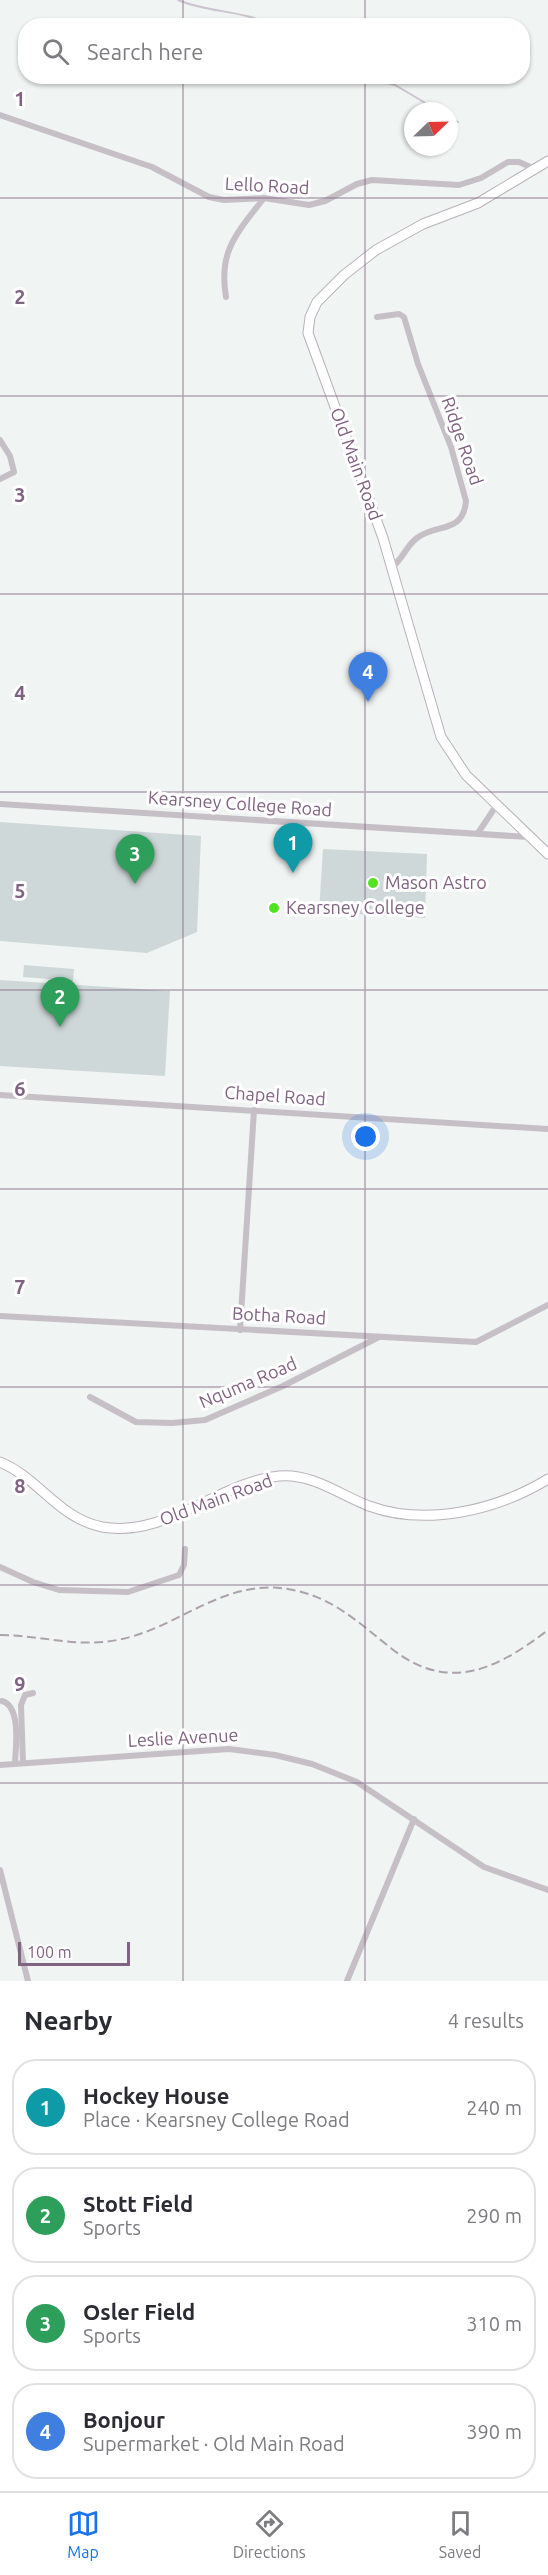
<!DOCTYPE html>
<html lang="en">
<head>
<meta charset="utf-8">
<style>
  :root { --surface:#fff; --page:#f7f7f7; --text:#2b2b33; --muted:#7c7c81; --line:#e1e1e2; --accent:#1a73e8 }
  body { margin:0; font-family:Ubuntu,sans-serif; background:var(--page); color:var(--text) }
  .compass { position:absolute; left:404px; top:102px; width:54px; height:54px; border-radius:50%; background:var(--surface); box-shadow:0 2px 4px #0004; rotate:67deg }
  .scale { position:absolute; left:18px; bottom:15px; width:112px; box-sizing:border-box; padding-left:6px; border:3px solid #806381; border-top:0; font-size:16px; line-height:21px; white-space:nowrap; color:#806381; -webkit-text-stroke:4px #fff; paint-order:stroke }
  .you { position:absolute; left:366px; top:1137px; width:21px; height:21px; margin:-15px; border:4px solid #fff; border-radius:50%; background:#1a73e8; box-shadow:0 0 0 9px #1a73e833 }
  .badge { display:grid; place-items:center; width:39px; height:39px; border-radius:50%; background:var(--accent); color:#fff; font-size:20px; font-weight:700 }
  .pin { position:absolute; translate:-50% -50px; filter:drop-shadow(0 2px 3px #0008) }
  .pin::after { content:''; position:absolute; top:32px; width:21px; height:18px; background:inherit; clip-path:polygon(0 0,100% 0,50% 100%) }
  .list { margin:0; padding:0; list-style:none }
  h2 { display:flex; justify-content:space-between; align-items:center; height:78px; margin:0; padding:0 24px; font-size:26px }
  h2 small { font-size:20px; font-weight:400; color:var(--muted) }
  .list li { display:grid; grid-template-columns:39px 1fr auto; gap:18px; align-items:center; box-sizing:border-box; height:96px; margin:0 12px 12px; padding:0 12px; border:2px solid var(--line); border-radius:24px }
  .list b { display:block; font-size:22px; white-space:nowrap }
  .list p { margin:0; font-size:20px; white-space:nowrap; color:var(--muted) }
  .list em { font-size:20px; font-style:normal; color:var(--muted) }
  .icon { flex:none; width:33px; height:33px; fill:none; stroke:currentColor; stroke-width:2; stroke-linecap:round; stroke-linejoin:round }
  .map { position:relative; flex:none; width:548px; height:1981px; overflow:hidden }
  .search { position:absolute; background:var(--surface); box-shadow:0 2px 4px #0004; left:18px; right:18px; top:18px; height:66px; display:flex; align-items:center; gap:15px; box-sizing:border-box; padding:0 21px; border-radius:24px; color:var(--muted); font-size:22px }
  .sheet { height:510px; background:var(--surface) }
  nav { display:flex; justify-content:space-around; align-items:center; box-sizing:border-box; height:84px; border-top:2px solid var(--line); background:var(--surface); font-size:16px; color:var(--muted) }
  nav a { display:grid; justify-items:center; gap:3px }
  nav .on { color:var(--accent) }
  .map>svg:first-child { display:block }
  .green { fill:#cfd8d9 }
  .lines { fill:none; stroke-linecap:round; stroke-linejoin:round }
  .stream { stroke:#cdc3d0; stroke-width:2 }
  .secondary-casing { stroke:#bab1bb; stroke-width:11 }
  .minor { stroke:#c6bfc6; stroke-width:6 }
  .secondary { stroke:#fff; stroke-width:9 }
  .rail { stroke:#aca2ad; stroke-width:2; stroke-dasharray:9 4.5; stroke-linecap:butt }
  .grid { fill:none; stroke:#806381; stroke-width:1.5; stroke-opacity:0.55 }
  .poi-dot { fill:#53e222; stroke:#fff; stroke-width:2 }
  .labels { text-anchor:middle; stroke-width:6; stroke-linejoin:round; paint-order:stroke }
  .street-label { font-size:18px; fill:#806381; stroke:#fff }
  .poi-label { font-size:18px; fill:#806381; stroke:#fff; text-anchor:start }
  .grid-label { font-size:20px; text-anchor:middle; font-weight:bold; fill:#806381; stroke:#fff; stroke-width:6; stroke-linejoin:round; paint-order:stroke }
</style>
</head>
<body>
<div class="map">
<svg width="548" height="1981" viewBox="0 0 548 1981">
  <rect width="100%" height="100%" fill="#f0f4f2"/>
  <!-- green -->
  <g class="green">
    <polygon points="0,822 201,836 197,932 147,953 0,941"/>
    <polygon points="323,849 427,854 425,918 319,912"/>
    <polygon points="24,965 74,969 73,981 23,977"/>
    <polygon points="0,980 170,991 165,1076 0,1066"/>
  </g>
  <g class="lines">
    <!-- stream -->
    <g class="stream">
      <path d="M178,0C209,13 244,10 274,26"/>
      <polyline points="361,76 395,85 439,111"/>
      <polyline points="449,117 458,122"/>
    </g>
    <defs>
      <g id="secondary">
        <polyline points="548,161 478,203 423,224 376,250 344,275 317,302 310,317 308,333 383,538 441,737 466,775 548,854"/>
        <path d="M0,1462C39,1478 58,1518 102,1527C167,1538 219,1482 279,1476C312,1473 340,1495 369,1506C427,1527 497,1510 548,1479"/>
      </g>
    </defs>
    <!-- secondary casing -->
    <use href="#secondary" class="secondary-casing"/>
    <!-- minor -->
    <g class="minor">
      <polyline points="0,115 152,167 209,197 224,200 264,198 309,205 325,201 357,184 372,180 459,185 481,178 508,162 519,162 535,169"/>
      <path d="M226,297C218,251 237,233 264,198"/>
      <path d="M377,317L399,314L404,317L418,364L451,447L466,501C463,534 437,523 417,538C406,546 403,559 392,567"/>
      <polyline points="0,440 10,456 14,472 0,479"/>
      <polyline points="0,804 528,837"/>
      <polyline points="478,833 496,806"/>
      <polyline points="0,1095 548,1129"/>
      <polyline points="0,1316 476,1342 548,1305"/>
      <polyline points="240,1330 254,1110"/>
      <polyline points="90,1397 136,1422 172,1423 205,1420 283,1386 379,1337"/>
      <polyline points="0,1567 33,1582 59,1590 128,1592 179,1575 184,1565 185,1549"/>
      <path d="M2,1701C21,1706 16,1747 15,1762"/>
      <polyline points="23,1763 21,1705 25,1695 33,1693"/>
      <polyline points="0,1765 229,1749 275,1755 312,1764 357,1782 484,1867 548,1890"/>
      <polyline points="0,1870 28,1981"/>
      <polyline points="347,1981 414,1819"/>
    </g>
    <!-- secondary -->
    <use href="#secondary" class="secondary"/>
    <!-- rail -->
    <path class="rail" d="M0,1635C39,1635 78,1648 117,1640C178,1629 223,1578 288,1589C332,1596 359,1623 392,1649C450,1694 498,1668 548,1630"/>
  </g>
  <!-- grid -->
  <path class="grid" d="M183,0V26M365,0V26M183,76V1981M365,76V1981M0,198H548M0,396H548M0,594H548M0,792H548M0,990H548M0,1189H548M0,1387H548M0,1585H548M0,1783H548"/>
  <!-- markers -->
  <g class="poi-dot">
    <circle cx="373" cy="883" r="6"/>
    <circle cx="274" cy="908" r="6"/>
  </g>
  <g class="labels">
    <!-- street labels -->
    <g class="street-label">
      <text transform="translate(267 186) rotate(3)" y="6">Lello Road</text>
      <text transform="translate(462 441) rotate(71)" y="6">Ridge Road</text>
      <text transform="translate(356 464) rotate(70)" y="6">Old Main Road</text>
      <text transform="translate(240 804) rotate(4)" y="6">Kearsney College Road</text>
      <text transform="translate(275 1096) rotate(4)" y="6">Chapel Road</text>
      <text transform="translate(279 1316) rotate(3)" y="6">Botha Road</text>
      <text transform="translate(248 1383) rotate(-23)" y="6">Nquma Road</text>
      <text transform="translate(216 1500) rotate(-20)" y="6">Old Main Road</text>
      <text transform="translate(183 1738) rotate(-3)" y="6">Leslie Avenue</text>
    </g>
    <!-- poi labels -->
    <g class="poi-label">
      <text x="385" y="889">Mason Astro</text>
      <text x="286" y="914">Kearsney College</text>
    </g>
  </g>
  <g class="grid-label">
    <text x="20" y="106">1</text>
    <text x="20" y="304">2</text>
    <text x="20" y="502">3</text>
    <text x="20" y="700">4</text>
    <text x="20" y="898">5</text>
    <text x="20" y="1096">6</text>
    <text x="20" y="1294">7</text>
    <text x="20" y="1493">8</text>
    <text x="20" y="1691">9</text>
  </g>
</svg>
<svg class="compass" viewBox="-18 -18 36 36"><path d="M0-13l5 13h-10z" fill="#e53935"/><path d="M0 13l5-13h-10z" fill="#7c7c81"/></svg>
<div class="scale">100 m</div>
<div class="you"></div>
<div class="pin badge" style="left:293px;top:873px;background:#0f9aa8">1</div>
<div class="pin badge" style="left:60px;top:1027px;background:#2e9e5b">2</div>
<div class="pin badge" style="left:135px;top:884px;background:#2e9e5b">3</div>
<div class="pin badge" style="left:368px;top:702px;background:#3f7fe0">4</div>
<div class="search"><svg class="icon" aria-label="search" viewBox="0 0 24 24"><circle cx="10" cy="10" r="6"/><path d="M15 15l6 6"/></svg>Search here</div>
</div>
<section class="sheet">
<h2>Nearby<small>4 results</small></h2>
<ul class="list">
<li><span class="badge" style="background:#0f9aa8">1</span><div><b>Hockey House</b><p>Place · Kearsney College Road</p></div><em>240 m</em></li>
<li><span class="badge" style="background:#2e9e5b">2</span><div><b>Stott Field</b><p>Sports</p></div><em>290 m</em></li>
<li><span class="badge" style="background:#2e9e5b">3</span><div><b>Osler Field</b><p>Sports</p></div><em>310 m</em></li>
<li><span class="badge" style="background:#3f7fe0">4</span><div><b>Bonjour</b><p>Supermarket · Old Main Road</p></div><em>390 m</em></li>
</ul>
</section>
<nav>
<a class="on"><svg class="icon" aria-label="map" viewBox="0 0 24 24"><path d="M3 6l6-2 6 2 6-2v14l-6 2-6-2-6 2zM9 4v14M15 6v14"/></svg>Map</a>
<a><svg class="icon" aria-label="directions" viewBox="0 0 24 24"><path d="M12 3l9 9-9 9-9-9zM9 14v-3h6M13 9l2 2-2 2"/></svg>Directions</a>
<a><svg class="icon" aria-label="saved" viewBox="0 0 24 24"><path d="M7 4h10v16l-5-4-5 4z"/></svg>Saved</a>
</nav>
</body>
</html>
